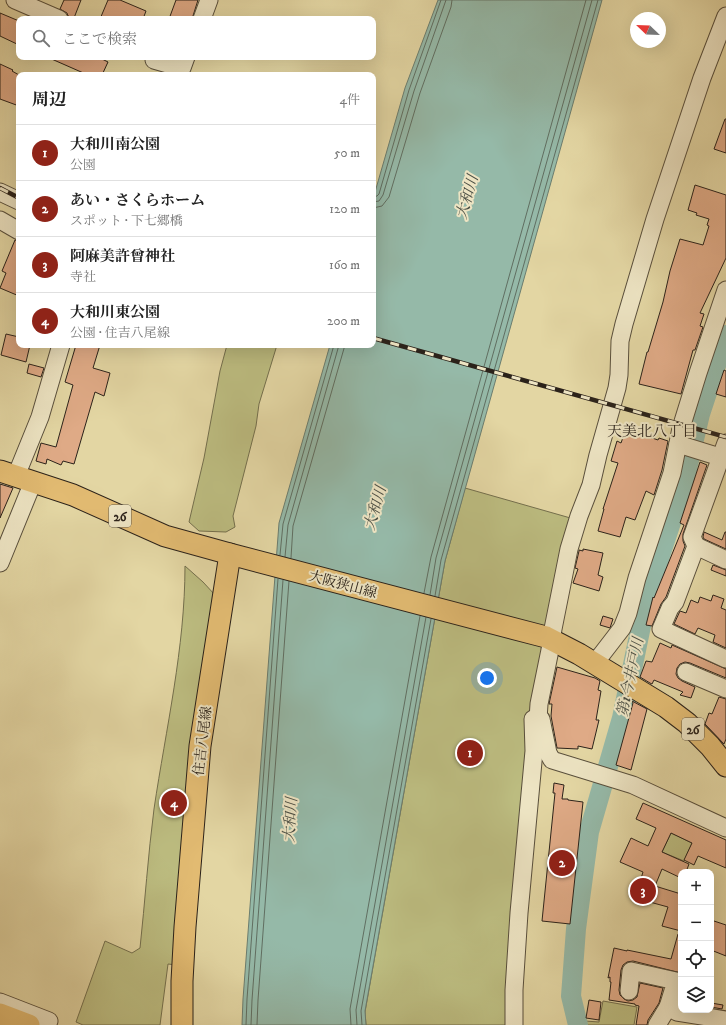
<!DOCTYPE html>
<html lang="ja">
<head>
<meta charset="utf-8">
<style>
  :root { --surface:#fff; --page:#f6f6f6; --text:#222; --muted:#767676; --line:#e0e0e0; --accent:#8f2418 }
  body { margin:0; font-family:"IM FELL DW Pica","Noto Serif JP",serif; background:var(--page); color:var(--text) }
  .controls { position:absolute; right:12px; bottom:12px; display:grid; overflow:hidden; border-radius:8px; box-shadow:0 4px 16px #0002 }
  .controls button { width:36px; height:36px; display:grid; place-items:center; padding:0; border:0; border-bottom:1px solid var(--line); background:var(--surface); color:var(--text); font:20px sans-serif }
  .compass { position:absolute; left:630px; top:12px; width:36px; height:36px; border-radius:50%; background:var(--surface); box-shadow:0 4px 16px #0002; rotate:293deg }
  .you { position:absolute; left:487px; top:678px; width:14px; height:14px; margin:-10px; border:3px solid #fff; border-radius:50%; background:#1a73e8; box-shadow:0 0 0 6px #1a73e833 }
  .badge { display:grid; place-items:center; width:26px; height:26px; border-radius:50%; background:var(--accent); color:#fff; font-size:13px; font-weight:700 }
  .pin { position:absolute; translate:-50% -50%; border:2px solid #fff; box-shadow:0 1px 4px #0006 }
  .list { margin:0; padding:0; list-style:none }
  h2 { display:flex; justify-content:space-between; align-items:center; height:52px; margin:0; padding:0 16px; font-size:17px }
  h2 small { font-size:13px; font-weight:400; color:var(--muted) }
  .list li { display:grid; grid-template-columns:26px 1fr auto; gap:12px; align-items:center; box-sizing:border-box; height:56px; padding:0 16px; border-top:1px solid var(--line) }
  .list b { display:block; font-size:15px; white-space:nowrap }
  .list p { margin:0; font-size:13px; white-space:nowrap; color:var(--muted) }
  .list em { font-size:13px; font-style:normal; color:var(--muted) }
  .icon { flex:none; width:22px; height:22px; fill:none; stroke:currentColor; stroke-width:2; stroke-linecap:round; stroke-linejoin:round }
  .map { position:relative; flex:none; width:726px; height:1025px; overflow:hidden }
  .search { position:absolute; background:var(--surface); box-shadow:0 4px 16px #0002; left:16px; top:16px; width:360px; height:44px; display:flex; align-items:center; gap:10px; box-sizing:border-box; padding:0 14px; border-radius:8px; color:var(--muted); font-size:15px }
  .panel { position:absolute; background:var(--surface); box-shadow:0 4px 16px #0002; left:16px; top:72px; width:360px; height:276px; border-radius:8px }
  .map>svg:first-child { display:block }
  .green { fill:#bcbc80; stroke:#746f4d }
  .water { fill:#95b9a8; stroke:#6b7d6f }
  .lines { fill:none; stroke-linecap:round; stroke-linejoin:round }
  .shore { stroke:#606e61; stroke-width:1 }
  .river { stroke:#95b9a8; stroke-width:20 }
  .building { fill:#dfaa86; stroke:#2b221a }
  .minor-casing { stroke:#594f3c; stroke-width:19 }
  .major-casing { stroke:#2b221a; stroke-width:23 }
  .minor { stroke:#ede4c3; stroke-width:17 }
  .major { stroke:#e2bb72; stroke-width:21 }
  .rail-casing { stroke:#2b221a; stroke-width:4.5 }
  .rail { stroke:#ede4c3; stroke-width:3; stroke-dasharray:9; stroke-linecap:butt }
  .labels { text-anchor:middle; stroke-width:4; stroke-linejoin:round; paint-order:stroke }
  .shield { fill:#ede4c3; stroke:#655c4d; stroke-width:1 }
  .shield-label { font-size:13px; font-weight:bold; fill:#2b221a }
  .street-label { font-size:14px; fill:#2b221a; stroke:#ede4c3 }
  .water-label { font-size:15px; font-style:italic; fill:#4b4f45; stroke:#ede4c3 }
  .neighbourhood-label { font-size:15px; fill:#2b221a; stroke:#ede4c3 }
</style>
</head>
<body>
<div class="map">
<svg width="726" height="1025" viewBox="0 0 726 1025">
  <rect width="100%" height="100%" fill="#e3d6a3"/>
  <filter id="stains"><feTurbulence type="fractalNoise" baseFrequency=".005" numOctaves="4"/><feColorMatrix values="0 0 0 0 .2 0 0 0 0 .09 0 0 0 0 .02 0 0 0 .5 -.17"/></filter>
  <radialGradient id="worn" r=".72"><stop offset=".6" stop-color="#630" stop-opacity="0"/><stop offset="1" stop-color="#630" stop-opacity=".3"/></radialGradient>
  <!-- green -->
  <g class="green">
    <polygon points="227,345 277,345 259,404 256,426 233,516 235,527 226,532 199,531 189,522 204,458 220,371"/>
    <polygon points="465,488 574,519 565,547 511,1025 366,1025 365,1012 445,561"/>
    <path d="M185,566L203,582L215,595L177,965L168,964L160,1025H83L76,1022L105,941L132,953L140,948C145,902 148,855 154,809C166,728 185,648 185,566Z"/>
    <polygon points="671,833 692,843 684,861 662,852"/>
    <polygon points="603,1001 637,1007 634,1025 586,1025 585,1021 599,1022"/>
  </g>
  <!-- water -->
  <polygon class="water" points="438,0 602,0 445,561 365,1011 366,1025 242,1025 243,999 279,523 330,345 373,345 373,199 405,88"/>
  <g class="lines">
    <!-- shore -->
    <g class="shore">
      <polyline points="373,197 377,196 379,194 409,90 441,0"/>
      <polyline points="373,202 379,201 383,195 414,91 446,0"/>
      <polyline points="373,208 382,206 389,197 420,93 451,7 452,0"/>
      <polyline points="280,555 283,524 334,345"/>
      <polyline points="285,557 288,525 339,345"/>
      <polyline points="291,558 293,526 345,345"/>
      <polyline points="424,593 431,557 586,0"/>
      <polyline points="430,595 436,558 592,0"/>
      <polyline points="435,596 441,560 598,0"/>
      <polyline points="246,1025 247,999 278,579"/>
      <polyline points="251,1025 252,1000 283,580"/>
      <polyline points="257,1025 258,1000 289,581"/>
      <polyline points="351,1025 350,1009 420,616"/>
      <polyline points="357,1025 356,1010 426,617"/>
      <polyline points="362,1025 361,1011 431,619"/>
    </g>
    <!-- river -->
    <polyline class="river" points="578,1025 571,996 576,929 589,832 622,718 648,592 683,486 700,414 726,335"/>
  </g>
  <!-- building -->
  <g class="building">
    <polygon points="64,0 81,0 74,18 68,16 67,13 60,9"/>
    <polygon points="108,0 120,0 146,11 143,19 100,19"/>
    <polygon points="176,0 198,0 192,19 169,19"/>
    <polygon points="0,13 19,21 19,45 0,36"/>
    <polygon points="47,57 98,57 108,62 102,75 88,75"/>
    <polygon points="0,64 13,70 12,71 19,75 19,106 0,99"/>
    <polygon points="725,119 726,119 726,153 714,149"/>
    <polygon points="695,185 726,195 726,258 700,313 704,314 700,326 703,327 695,350 693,350 681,394 639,384 647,352 648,352 663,302 670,271 680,239 703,245 709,226 707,225 709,219 696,215 697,213 688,210"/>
    <polygon points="15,240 19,241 19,296 0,288 6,273 2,271"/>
    <polygon points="6,334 19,337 19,345 30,345 26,362 1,355"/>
    <polygon points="76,345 100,345 93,368 110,373 104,396 95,392 74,464 63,461 61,465 47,459 46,464 36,461 41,443 56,447 73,385 65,382"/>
    <polygon points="29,364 44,368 41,377 27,373"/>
    <polygon points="724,370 726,371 726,397 716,394"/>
    <polygon points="626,429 658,440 659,438 668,441 662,470 654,495 646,491 635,520 626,517 620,537 598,531 604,509 603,509 618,463 611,461 617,441 621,443"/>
    <polygon points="700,462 707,465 683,534 683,541 685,546 666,597 661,604 652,626 646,625 653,597 654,598 684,525 680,523"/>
    <polygon points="0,484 13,488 0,518"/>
    <polygon points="704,532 722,540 725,532 726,532 726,549 704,539 703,537"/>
    <polygon points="583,549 603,553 598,575 603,577 599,591 573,583 578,569 575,568 579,551 579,550 583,551"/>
    <polygon points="713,565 726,570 726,576 711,570"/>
    <polygon points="713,595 724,599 721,608 726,610 726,648 713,642 715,635 698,628 695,634 674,624 680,611 686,613 691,600 698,603 700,597 711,601"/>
    <polygon points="603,616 613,619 610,628 600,625"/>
    <polygon points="660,643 671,648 672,645 726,669 726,678 690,663 685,662 680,664 677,668 676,674 678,678 682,681 695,687 691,698 680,695 683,692 654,680 652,684 650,683 640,677 646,661 652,662"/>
    <polygon points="557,667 595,678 600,681 598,690 601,691 596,720 599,720 592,749 578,746 578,749 557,748 551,716 552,704 549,704"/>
    <polygon points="719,697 726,699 726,739 724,744 705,724 709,713 712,714"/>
    <polygon points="632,701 647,709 631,770 616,765 633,703"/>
    <polygon points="554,783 564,785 562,799 568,799 568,800 583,802 570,924 542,921 555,793 553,793"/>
    <polygon points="643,803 726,840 726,868 698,856 694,865 684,860 692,843 671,833 662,852 689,864 686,872 681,872 681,878 662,869 655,886 681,894 681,931 662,926 668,907 635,898 643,872 620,862 631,838 648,846 656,828 636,819"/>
    <polygon points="711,920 726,925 726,956 711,950"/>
    <polygon points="678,934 681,935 681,973 633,961 627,962 623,965 621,970 619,990 620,995 624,999 628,1001 633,1000 637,997 640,983 663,988 659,1003 648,1020 647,1025 636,1025 639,1006 635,1005 635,1004 609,1000 611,982 610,982 610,977 608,978 614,948 627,951 627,950 671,959"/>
    <polygon points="589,1000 601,1002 599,1020 586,1018"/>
    <polygon points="711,1003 723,1005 722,1009 711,1007"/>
  </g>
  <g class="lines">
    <defs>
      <g id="minor">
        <polyline points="15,0 59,19"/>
        <polyline points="202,19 209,0"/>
        <polyline points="154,60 182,68 186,57"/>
        <polyline points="0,192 19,201"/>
        <polyline points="0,220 19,231"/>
        <polyline points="726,443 692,537 696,546 675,602 670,608 661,629 726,659"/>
        <polyline points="678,444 726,459"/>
        <polyline points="16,476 40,417 61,345"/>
        <polyline points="696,546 726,560"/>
        <polyline points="0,563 33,482"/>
        <polyline points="595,663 622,628 628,613 637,578 672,473 681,428 698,373 726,290"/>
        <polyline points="686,672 726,689"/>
        <polyline points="541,719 548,753 552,760 633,785 726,828"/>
        <polyline points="629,991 631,971 676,981 668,1007 657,1025"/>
        <polyline points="0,1002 49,1021 47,1025"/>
        <polyline points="668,1007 677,1012 726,1020"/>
        <polyline points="514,1025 514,990 519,913 534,751 533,719 538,719 539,704 550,650 553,629 569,549 579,516 591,485 598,455 617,388 619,375 620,341 624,324 655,219 702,78 726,16"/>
      </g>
      <g id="major">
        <polyline points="0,471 73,495 165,536 230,554 546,637 579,654 666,707 687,723 710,746 726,766"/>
        <polyline points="0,1014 29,1025"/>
        <polyline points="182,1025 182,981 185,927 200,746 230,554"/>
      </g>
    </defs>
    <!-- minor casing -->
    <use href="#minor" class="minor-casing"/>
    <!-- major casing -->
    <use href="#major" class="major-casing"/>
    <!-- minor -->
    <use href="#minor" class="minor"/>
    <!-- major -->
    <use href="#major" class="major"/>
    <defs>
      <g id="rail">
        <polyline points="0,188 19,198"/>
        <polyline points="373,338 726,437"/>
      </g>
    </defs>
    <!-- rail casing -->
    <use href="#rail" class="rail-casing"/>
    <!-- rail -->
    <use href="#rail" class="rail"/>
  </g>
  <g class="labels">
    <!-- shield labels -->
    <g class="shield">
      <rect x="109" y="505" width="22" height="22" rx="3"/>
      <rect x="682" y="718" width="22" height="22" rx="3"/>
    </g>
    <g class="shield-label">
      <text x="120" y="521">26</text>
      <text x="693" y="734">26</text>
    </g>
    <!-- street labels -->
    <g class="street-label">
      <text transform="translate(343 584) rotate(15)" y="5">大阪狭山線</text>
      <text transform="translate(202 741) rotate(-83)" y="5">住吉八尾線</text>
    </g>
    <!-- water labels -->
    <g class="water-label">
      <text transform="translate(467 197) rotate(-74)" y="5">大和川</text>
      <text transform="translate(375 508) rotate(-74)" y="5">大和川</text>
      <text transform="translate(630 677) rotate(-78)" y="5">第1今井戸川</text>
      <text transform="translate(290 820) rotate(-86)" y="5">大和川</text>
    </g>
    <!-- neighbourhood labels -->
    <g class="neighbourhood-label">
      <text x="652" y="436">天美北八丁目</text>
    </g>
  </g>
  <rect width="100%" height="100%" filter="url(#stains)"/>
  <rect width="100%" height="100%" fill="url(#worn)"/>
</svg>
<div class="controls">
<button>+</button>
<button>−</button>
<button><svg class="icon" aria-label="locate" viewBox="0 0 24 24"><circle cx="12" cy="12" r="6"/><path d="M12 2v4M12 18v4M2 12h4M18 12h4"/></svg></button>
<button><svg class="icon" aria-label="layers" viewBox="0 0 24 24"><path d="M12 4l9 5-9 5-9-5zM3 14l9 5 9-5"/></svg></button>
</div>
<svg class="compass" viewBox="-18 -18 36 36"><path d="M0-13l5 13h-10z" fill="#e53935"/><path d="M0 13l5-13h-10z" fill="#767676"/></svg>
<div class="you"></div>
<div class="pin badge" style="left:470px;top:753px">1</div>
<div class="pin badge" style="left:562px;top:863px">2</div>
<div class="pin badge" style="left:643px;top:891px">3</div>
<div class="pin badge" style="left:174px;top:803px">4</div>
<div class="search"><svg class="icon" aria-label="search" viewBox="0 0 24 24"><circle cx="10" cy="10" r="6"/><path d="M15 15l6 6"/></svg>ここで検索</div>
<section class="panel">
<h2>周辺<small>4件</small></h2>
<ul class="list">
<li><span class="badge">1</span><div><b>大和川南公園</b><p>公園</p></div><em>50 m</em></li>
<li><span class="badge">2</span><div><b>あい・さくらホーム</b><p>スポット · 下七郷橋</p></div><em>120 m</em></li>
<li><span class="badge">3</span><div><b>阿麻美許曾神社</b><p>寺社</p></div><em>160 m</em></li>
<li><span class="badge">4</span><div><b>大和川東公園</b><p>公園 · 住吉八尾線</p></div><em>200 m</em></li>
</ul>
</section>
</div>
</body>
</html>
